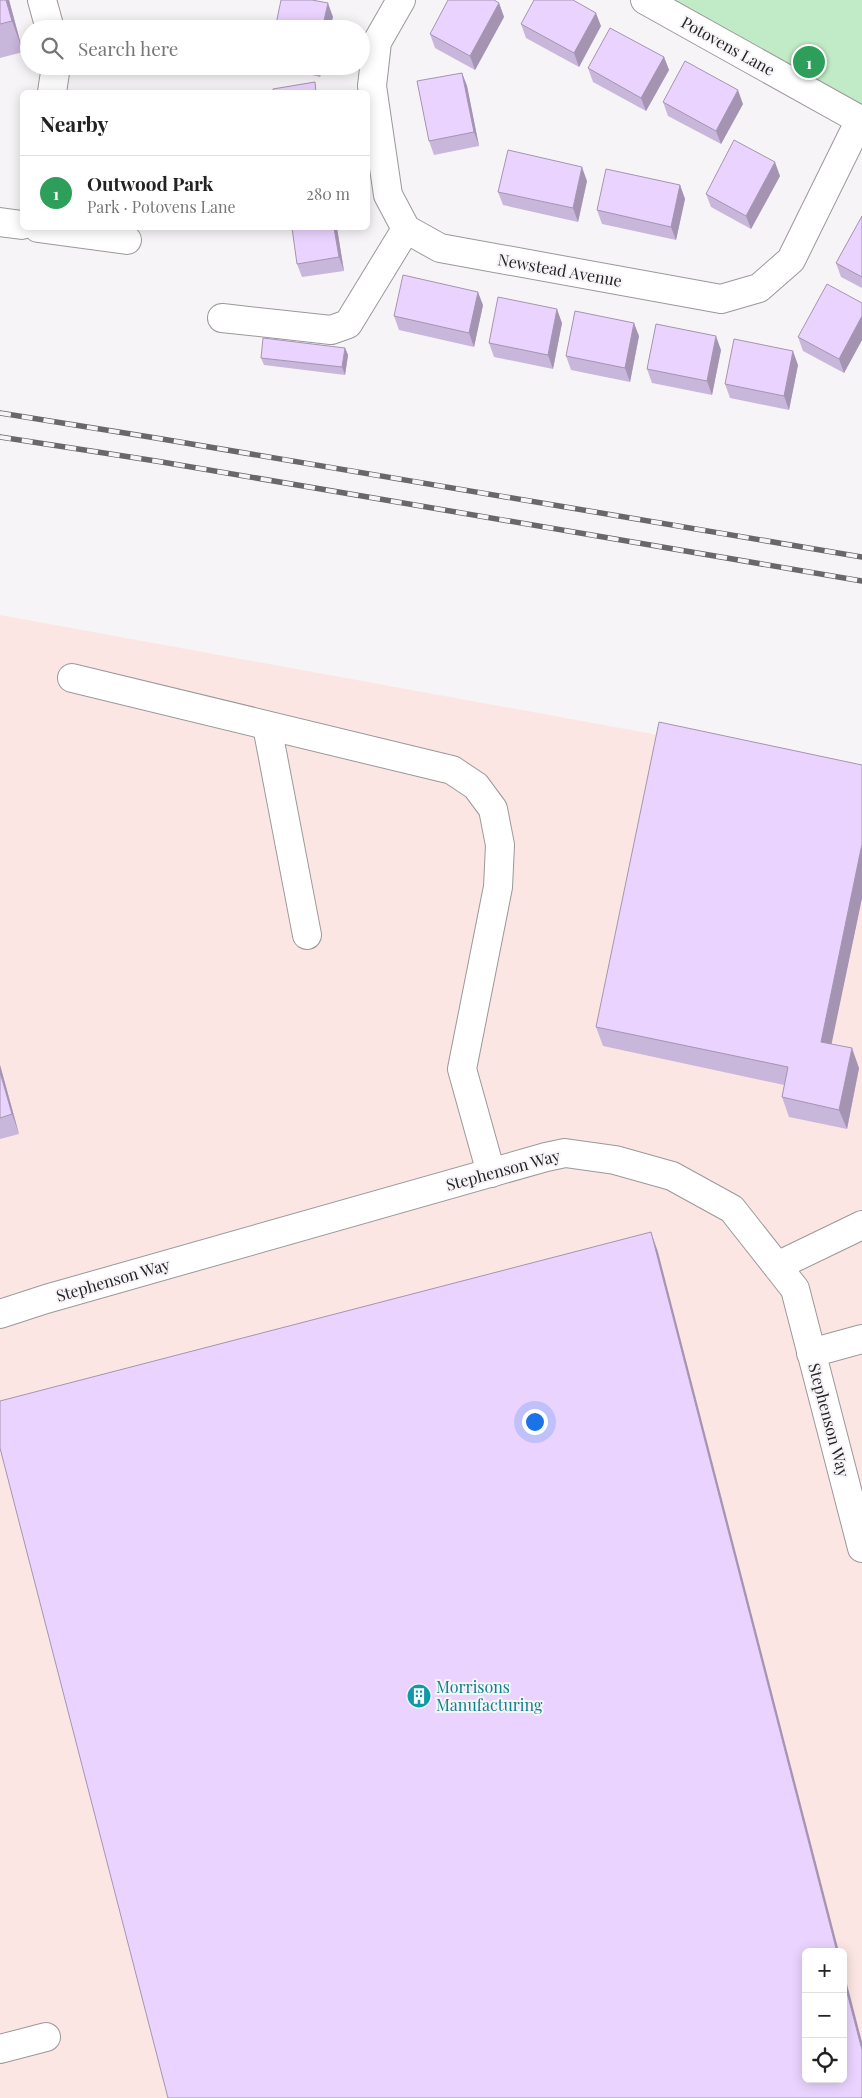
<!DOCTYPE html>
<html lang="en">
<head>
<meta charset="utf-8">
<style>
  :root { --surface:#fff; --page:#f2f2f2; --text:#222; --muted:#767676; --line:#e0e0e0; --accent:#b45309 }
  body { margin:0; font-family:"Playfair Display",serif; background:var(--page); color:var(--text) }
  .controls { position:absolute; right:15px; bottom:15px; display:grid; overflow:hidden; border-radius:8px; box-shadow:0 2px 12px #0003 }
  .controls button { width:45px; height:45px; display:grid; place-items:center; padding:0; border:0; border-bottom:1px solid var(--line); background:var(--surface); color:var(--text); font:25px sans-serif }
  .you { position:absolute; left:534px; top:1421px; width:18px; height:18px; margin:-12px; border:4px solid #fff; border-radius:50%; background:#1a73e8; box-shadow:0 0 0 8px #1a73e833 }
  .badge { display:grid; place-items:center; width:32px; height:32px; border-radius:50%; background:var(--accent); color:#fff; font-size:16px; font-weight:700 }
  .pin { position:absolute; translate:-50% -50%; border:2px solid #fff; box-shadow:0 1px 5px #0006 }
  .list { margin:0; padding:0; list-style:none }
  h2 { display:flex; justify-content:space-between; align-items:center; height:65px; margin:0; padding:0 20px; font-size:21px }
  h2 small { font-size:16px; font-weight:400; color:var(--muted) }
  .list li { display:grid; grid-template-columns:32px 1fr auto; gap:15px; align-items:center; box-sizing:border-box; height:75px; padding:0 20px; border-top:1px solid var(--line) }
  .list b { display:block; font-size:19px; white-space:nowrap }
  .list p { margin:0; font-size:16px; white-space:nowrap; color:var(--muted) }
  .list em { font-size:16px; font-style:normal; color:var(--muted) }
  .icon { flex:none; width:28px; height:28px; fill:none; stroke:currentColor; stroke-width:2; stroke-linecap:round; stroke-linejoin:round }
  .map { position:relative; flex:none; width:862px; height:2098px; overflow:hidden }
  .search { position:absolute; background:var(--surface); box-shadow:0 2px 12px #0003; left:20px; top:20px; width:350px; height:55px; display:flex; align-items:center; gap:12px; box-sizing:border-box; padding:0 18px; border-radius:28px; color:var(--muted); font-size:19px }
  .panel { position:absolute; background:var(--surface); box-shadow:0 2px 12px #0003; left:20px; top:90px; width:350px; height:140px; border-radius:8px }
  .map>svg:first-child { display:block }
  .industrial { fill:#fce6e3; fill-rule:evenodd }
  .green { fill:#c1ebc6 }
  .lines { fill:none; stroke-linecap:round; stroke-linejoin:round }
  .minor-casing { stroke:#9b989b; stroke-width:30 }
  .minor { stroke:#fff; stroke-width:28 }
  .rail-casing { stroke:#69676a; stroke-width:5.5 }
  .rail { stroke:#f7f4f8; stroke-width:4; stroke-dasharray:11; stroke-linecap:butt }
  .wall { fill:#c9b6db }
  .shaded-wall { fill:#a494b2 }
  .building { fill:#ead4ff; stroke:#a494b2 }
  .labels { text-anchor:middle; stroke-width:4; stroke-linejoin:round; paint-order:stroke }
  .street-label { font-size:16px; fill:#242325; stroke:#f7f4f8 }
  .culture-label { font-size:16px; fill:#0d838f; stroke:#f7f4f8; text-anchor:start }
</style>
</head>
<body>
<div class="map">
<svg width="862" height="2098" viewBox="0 0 862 2098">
  <rect width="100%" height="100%" fill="#f7f4f8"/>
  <!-- industrial -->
  <path class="industrial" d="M0,615L862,772V2098H0ZM806,1952H843V2079H806Z"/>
  <!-- green -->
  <polygon class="green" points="656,0 862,0 862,121"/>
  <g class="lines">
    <defs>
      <g id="minor">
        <polyline points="42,0 50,29"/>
        <polyline points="401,0 377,42 372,86 388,195 406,229 440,248 721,299 759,288 791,260 860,120"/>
        <polyline points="645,0 862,121"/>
        <polyline points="52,92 56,66"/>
        <polyline points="0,222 22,225"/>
        <polyline points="38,228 127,240"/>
        <polyline points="222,318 331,330 348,324 406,229"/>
        <polyline points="72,678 452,770 476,786 493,809 500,845 498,887 462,1069 491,1173"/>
        <polyline points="267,726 307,935"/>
        <polyline points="777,1266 862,1225"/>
        <polyline points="0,1314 46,1299 546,1157 565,1153 615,1160 672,1176 732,1209 795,1289 862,1548"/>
        <polyline points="811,1353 862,1339"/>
        <polyline points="0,2049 46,2037"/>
      </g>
    </defs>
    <!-- minor casing -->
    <use href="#minor" class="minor-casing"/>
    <!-- minor -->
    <use href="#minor" class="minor"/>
    <defs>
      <g id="rail">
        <polyline points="0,413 156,438 862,557"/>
        <polyline points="0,437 156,461 862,581"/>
      </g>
    </defs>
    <!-- rail casing -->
    <use href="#rail" class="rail-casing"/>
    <!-- rail -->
    <use href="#rail" class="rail"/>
  </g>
  <!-- wall -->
  <g class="wall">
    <polygon points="0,0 9,0 23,52 0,58"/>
    <polygon points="499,3 504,17 475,70 435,48 430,34"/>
    <polygon points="521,24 601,26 579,67 526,38"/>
    <polygon points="664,57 669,70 646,111 593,82 588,68"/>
    <polygon points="275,66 322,66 320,77"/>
    <polygon points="462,73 467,86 479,146 434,155 429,141"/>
    <polygon points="663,102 743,104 721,144 668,116"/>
    <polygon points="780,176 751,229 711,207 706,194"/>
    <polygon points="587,181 578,222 503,205 498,192"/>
    <polygon points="680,185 685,199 676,240 602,224 597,210"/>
    <polygon points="862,216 862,288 841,277 836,263"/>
    <polygon points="337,228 344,271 302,277 297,264"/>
    <polygon points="862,303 862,340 844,373 803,351 798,337"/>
    <polygon points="483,305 474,347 399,330 394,316"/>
    <polygon points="562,323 553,369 494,357 489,343"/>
    <polygon points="639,336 630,382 571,370 566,356"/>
    <polygon points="345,348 348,355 345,375 264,365 261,358"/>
    <polygon points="721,350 712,395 652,383 647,369"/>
    <polygon points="798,365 789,410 730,398 725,384"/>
    <polygon points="862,765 862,898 831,1044 859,1068 847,1129 789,1117 782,1097 784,1085 603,1046 596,1027"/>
    <polygon points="0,1065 19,1134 0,1139"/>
  </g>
  <!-- shaded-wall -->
  <g class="shaded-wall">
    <polygon points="6,0 9,0 23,52 12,21"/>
    <polygon points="328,3 333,17 330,29 322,29"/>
    <polygon points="499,3 504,17 475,70 470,56"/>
    <polygon points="596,13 601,26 579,67 574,53"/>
    <polygon points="664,57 669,70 646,111 641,98"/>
    <polygon points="316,66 322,66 320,77"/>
    <polygon points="462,73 467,86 479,146 474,132"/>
    <polygon points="738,90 743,104 721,144 716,131"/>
    <polygon points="775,162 780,176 751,229 746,216"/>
    <polygon points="582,167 587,181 578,222 573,208"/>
    <polygon points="680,185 685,199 676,240 671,227"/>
    <polygon points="334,228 337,228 344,271 339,257"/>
    <polygon points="478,292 483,305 474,347 469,333"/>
    <polygon points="557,309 562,323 553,369 548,355"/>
    <polygon points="862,316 862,340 844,373 839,359"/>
    <polygon points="634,323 639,336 630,382 625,368"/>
    <polygon points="716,336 721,350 712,395 707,381"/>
    <polygon points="345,348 348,355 345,375 342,367"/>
    <polygon points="793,351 798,365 789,410 784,396"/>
    <polygon points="862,844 862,898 828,1061 821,1042"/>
    <polygon points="852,1048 859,1068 847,1129 839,1110"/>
    <polygon points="0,1065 19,1134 12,1114 0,1072"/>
    <polygon points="651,1232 658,1252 839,1952 837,1952"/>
    <polygon points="843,1969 862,2042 862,2050 843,1977"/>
  </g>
  <!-- building -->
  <g class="building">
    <polygon points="0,0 6,0 12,21 0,24"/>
    <polygon points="281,0 312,0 328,3 322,29 275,29"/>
    <polygon points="448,0 494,0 499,3 470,56 430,34"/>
    <polygon points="534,0 573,0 596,13 574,53 521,24"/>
    <polygon points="610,28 664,57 641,98 588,68"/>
    <polygon points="685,61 738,90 716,131 663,102"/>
    <polygon points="462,73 474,132 429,141 417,81"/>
    <polygon points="315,82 316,92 273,92 273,89"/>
    <polygon points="734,140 775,162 746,216 706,194"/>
    <polygon points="508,150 582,167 573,208 498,192"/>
    <polygon points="606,169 680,185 671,227 597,210"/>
    <polygon points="862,216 862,277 836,263"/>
    <polygon points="292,228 334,228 339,257 297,264"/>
    <polygon points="403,275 478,292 469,333 394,316"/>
    <polygon points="827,284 862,303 862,316 839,359 798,337"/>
    <polygon points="498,297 557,309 548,355 489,343"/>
    <polygon points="575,311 634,323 625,368 566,356"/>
    <polygon points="656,324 716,336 707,381 647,369"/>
    <polygon points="263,338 345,348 342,367 261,358"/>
    <polygon points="734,339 793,351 784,396 725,384"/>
    <polygon points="659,722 862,765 862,844 821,1042 852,1048 839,1110 782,1097 788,1067 596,1027"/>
    <polygon points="0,1072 12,1114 0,1118"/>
    <polygon points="651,1232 837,1952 806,1952 806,2079 843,2079 843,1977 862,2050 862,2098 168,2098 0,1448 0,1401"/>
  </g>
  <!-- icons -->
  <defs>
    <symbol id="building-disc" viewBox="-11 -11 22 22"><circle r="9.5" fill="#0f9aa8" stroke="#f7f4f8"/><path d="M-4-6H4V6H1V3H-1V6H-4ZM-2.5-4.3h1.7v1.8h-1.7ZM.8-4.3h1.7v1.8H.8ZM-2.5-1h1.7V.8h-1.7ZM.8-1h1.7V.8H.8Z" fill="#fff"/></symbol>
  </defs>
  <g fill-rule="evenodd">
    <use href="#building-disc" x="405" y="1682" width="28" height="28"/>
  </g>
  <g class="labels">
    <!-- street labels -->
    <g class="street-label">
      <text transform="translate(728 46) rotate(29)" y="6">Potovens Lane</text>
      <text transform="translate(560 270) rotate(10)" y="6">Newstead Avenue</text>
      <text transform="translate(503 1170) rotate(-15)" y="6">Stephenson Way</text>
      <text transform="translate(113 1280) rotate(-16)" y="6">Stephenson Way</text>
      <text transform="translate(829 1420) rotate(75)" y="6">Stephenson Way</text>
    </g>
    <!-- culture labels -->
    <g class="culture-label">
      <text x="436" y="1693">Morrisons<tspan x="436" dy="18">Manufacturing</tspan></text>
    </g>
  </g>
</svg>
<div class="controls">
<button>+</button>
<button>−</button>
<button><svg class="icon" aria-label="locate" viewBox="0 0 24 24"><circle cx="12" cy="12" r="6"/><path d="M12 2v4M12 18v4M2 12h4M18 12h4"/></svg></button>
</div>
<div class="you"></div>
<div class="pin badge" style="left:809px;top:62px;background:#2e9e5b">1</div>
<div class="search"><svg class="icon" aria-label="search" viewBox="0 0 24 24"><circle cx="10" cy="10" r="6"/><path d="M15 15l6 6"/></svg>Search here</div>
<section class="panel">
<h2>Nearby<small></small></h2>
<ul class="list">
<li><span class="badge" style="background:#2e9e5b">1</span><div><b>Outwood Park</b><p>Park · Potovens Lane</p></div><em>280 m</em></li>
</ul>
</section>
</div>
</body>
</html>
